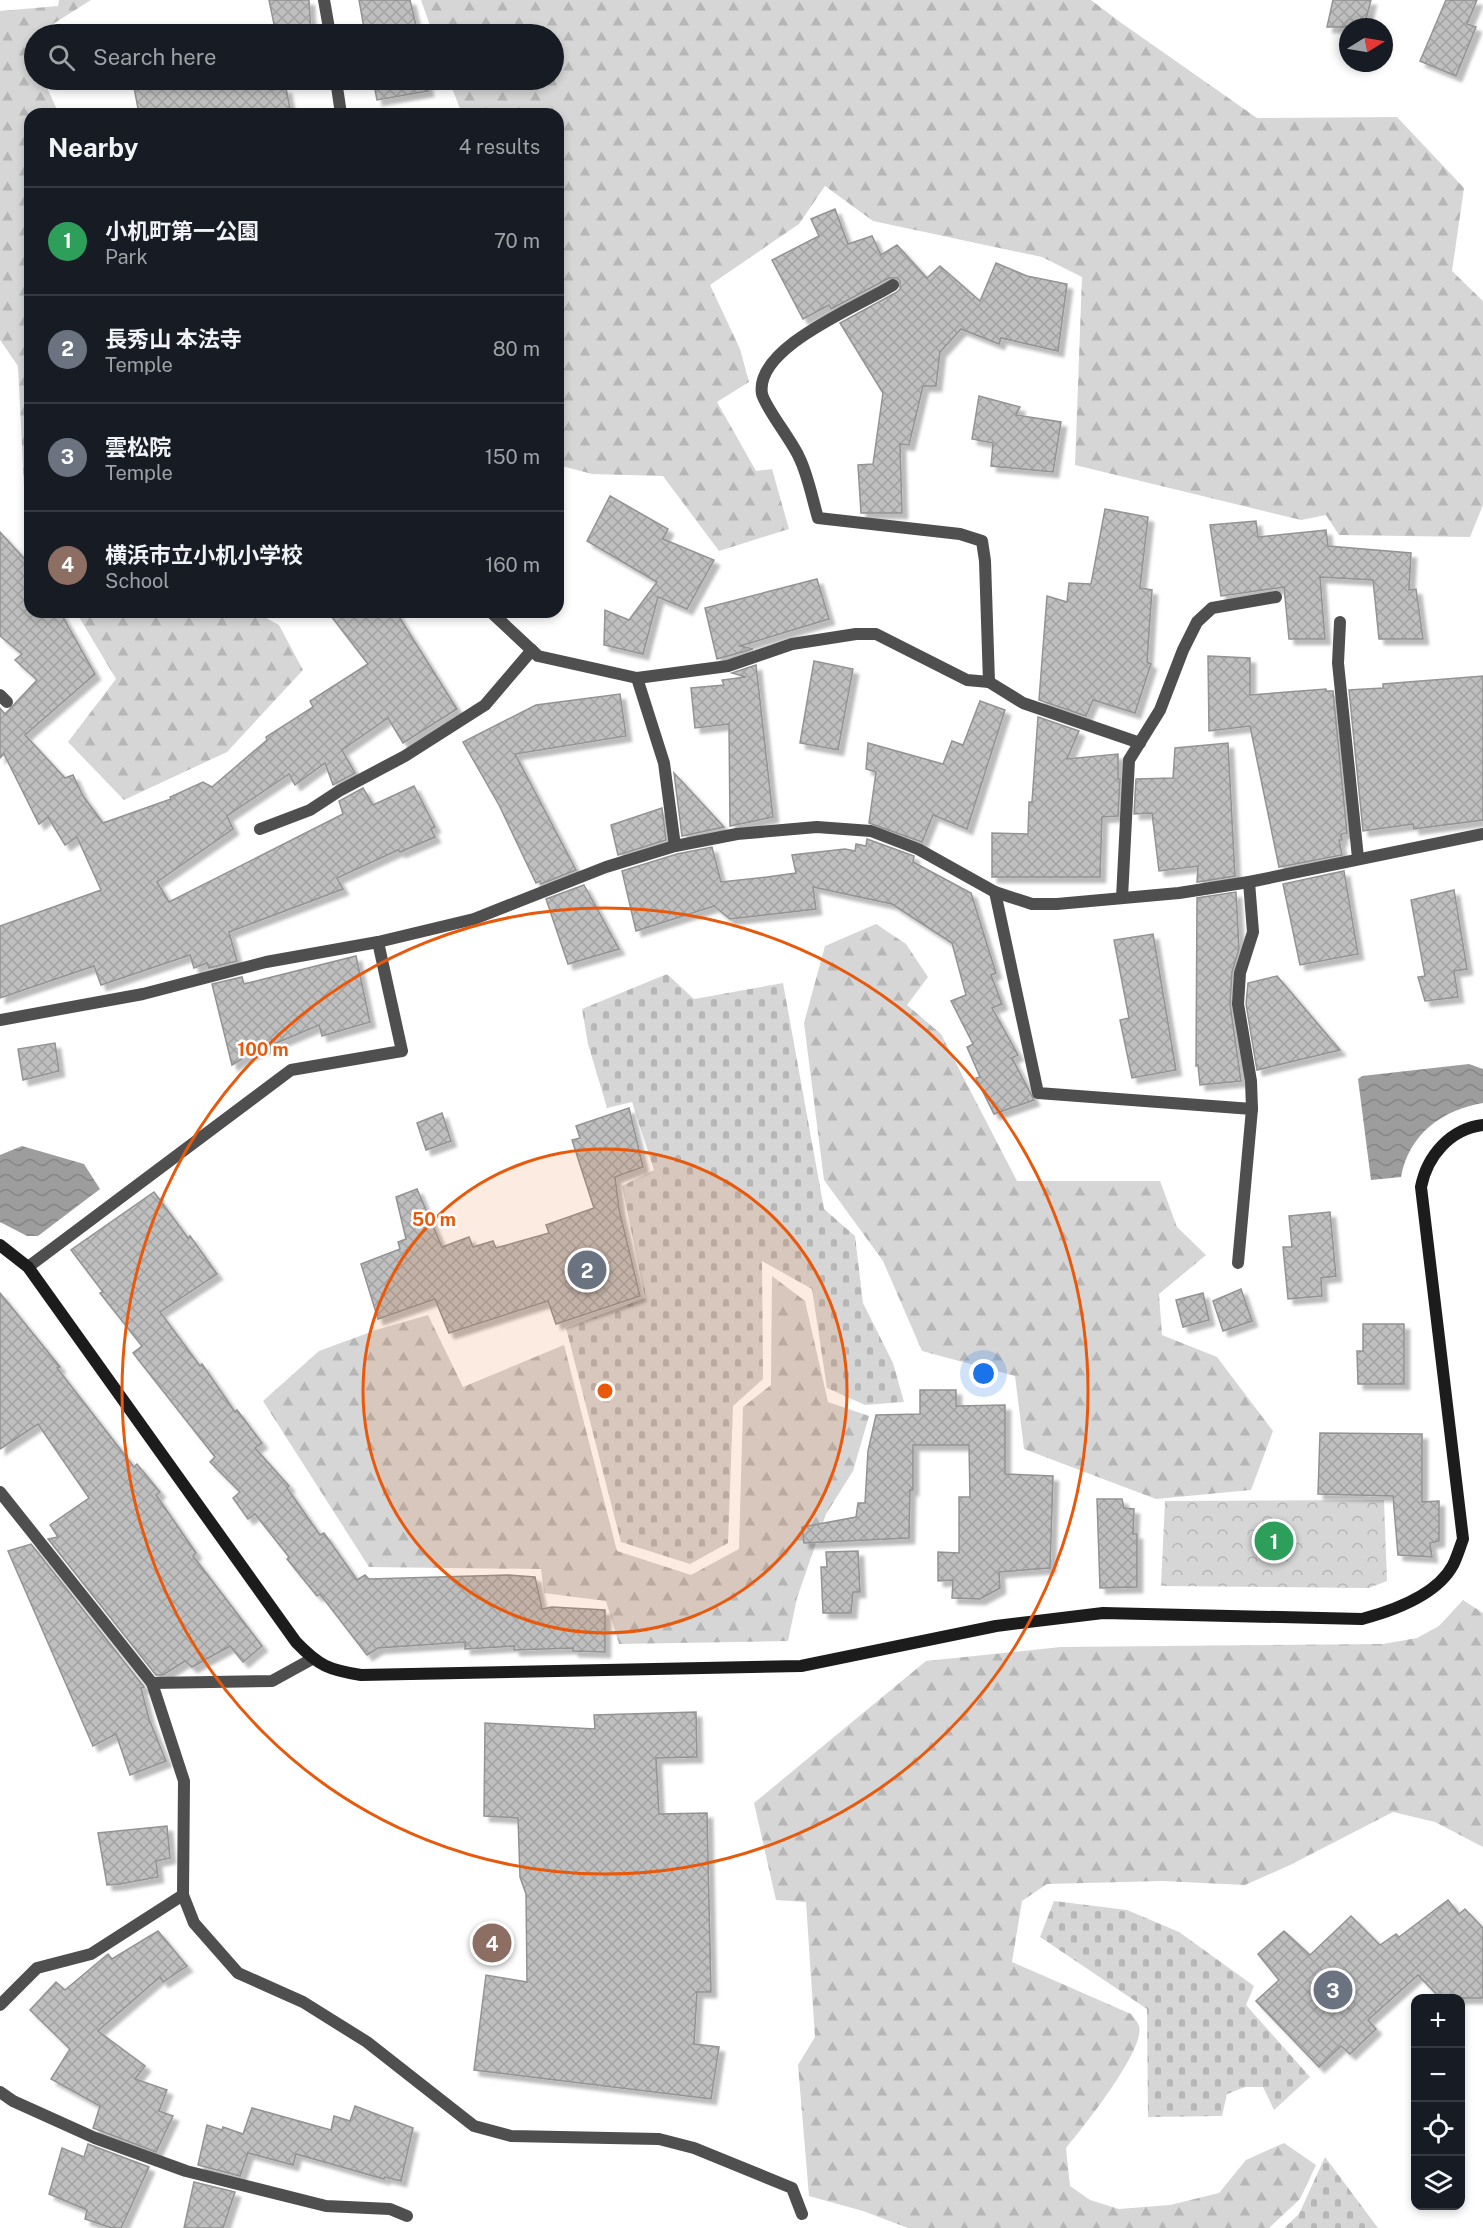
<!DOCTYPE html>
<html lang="en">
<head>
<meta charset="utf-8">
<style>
  :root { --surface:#171b24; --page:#242831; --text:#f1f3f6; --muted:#9ea1a6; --line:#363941; --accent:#d93025 }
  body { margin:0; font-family:"Public Sans","Noto Sans JP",sans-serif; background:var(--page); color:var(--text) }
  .controls { position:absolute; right:18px; bottom:18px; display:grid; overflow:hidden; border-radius:12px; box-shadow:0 3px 9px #0003 }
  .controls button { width:54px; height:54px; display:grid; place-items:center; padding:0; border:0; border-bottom:2px solid var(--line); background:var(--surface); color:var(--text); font:30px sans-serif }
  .compass { position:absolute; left:1339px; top:18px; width:54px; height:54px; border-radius:50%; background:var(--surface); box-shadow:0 3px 9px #0003; rotate:79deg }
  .you { position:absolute; left:984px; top:1374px; width:21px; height:21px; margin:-15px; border:4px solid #fff; border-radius:50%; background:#1a73e8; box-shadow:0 0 0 9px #1a73e833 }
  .badge { display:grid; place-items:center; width:39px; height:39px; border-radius:50%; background:var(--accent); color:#fff; font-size:20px; font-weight:700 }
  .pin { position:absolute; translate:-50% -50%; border:3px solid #fff; box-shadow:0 2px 6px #0006 }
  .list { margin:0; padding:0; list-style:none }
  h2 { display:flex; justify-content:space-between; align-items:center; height:78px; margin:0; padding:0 24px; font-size:26px }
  h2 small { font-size:20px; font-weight:400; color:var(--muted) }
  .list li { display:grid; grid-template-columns:39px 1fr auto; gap:18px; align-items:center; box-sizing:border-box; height:108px; padding:0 24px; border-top:2px solid var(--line) }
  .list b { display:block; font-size:22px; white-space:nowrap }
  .list p { margin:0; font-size:20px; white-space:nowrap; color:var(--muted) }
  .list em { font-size:20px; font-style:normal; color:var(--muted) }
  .icon { flex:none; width:33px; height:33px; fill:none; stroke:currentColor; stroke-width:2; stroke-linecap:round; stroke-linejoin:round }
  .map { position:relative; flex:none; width:1483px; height:2228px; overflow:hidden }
  .search { position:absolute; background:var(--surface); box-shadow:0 3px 9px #0003; left:24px; top:24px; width:540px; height:66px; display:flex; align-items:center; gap:15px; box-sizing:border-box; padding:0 21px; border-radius:33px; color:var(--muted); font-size:22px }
  .panel { position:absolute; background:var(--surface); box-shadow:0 3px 9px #0003; left:24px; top:108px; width:540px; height:510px; border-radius:18px }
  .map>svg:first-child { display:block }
  .forest { fill:url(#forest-firs) }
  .cemetery { fill:url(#cemetery-stones) }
  .park { fill:url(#park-crowns) }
  .water { fill:url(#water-waves) }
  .building { fill:url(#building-cross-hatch); stroke:#939393; stroke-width:1.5; filter:url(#shadow) }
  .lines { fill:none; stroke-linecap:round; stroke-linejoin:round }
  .street { stroke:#4f4f4f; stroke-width:12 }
  .secondary { stroke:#1c1c1c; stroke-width:12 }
  .ring { fill:none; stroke:#e8590c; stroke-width:3 }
  .centre { fill:#e8590c; stroke:#fff; stroke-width:3 }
  .ring-label { font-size:18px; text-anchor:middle; font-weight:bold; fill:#e8590c; stroke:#fff; stroke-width:5; stroke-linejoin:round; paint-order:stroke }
</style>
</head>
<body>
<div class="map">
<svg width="1483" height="2228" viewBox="0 0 1483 2228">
  <defs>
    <pattern id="forest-firs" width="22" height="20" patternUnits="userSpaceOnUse" patternTransform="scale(1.5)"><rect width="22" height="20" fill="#d6d6d6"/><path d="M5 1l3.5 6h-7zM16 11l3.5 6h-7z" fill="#b6b6b6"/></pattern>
    <pattern id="cemetery-stones" width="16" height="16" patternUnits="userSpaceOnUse" patternTransform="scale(1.5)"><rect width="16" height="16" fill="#d6d6d6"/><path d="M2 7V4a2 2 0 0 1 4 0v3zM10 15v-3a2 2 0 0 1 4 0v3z" fill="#b6b6b6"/></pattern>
    <pattern id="park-crowns" width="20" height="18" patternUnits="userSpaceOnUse" patternTransform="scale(1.5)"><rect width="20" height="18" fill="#d6d6d6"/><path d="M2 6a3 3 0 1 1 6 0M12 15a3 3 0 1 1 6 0" fill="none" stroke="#b6b6b6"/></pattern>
    <pattern id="water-waves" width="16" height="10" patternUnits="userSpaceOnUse" patternTransform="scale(1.5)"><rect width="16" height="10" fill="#9d9d9d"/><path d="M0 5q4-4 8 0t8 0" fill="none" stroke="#858585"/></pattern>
    <pattern id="building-cross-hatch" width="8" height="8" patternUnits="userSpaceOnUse" patternTransform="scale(1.5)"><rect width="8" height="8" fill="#bfbfbf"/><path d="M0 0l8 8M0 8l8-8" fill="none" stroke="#a2a2a2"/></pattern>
    <filter id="shadow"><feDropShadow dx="5.5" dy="5.5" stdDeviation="1.5" flood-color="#0004"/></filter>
  </defs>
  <rect width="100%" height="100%" fill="#fff"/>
  <!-- forest -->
  <g class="forest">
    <polygon points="59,0 91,0 42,31 42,34 34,34 34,80 47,80 48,90 59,114 30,114 30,533 26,527 18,366 0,340 0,11 58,6"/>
    <polygon points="421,0 1091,0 1120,22 1257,118 1397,117 1464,188 1452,271 1483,301 1483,505 1470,537 1339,535 1326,515 1301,520 1075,465 1082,277 1042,257 873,221 825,186 799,224 710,285 740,349 749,382 717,402 756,471 772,469 789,529 719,551 663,476 592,474 558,465 558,114 462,114 449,80 554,80 554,34 433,34"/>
    <polygon points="76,612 255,612 279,625 303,670 227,752 124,800 68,742 116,679"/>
    <polygon points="876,924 906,944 928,977 907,1005 941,1034 1017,1181 1160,1181 1177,1227 1206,1255 1159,1294 1162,1335 1217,1357 1273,1431 1251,1490 1156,1499 1024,1449 1015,1376 922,1351 883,1261 824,1180 804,1023 825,946"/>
    <polygon points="772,1276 805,1301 828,1402 869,1416 853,1471 826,1514 797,1598 788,1641 619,1644 606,1601 544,1593 541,1569 369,1567 263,1401 319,1351 376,1330 428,1315 463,1387 564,1345 617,1551 691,1575 739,1549 743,1407 771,1385"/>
    <path d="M1463,1600L1483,1613V1847L1435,1822L1393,1812L1290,1865L1245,1885L1162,1881L1047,1884L1022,1901L1012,1962L1131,2014C1133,2017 1138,2022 1139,2026C1146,2049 1082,2129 1066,2148L1070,2186L1090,2200L1119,2209L1170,2205L1219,2193L1246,2160L1284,2143L1316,2165L1300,2199L1269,2228H908L863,2211L809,2196L798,2065L815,2037L806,1902L776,1900L754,1803L926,1661L1061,1647L1383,1644L1417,1638L1439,1626Z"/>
  </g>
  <!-- cemetery -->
  <g class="cemetery">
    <polygon points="667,974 694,999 783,983 824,1209 855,1236 863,1303 893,1363 904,1402 865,1405 827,1388 812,1289 762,1261 763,1379 733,1406 728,1543 690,1564 621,1542 566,1328 645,1298 622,1186 654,1170 632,1102 607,1108 588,1044 582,1009"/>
    <polygon points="1054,1901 1127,1910 1179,1932 1254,1986 1246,2005 1310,2077 1274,2110 1263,2087 1245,2087 1227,2094 1222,2116 1148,2117 1147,2009 1040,1937"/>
    <polygon points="1325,2157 1378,2228 1284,2228 1299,2214"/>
  </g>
  <!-- park -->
  <polygon class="park" points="1384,1500 1387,1581 1369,1588 1161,1586 1165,1501"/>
  <!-- water -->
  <g class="water">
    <path d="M1469,1064L1483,1069V1103C1442,1110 1409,1134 1401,1177L1371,1180L1358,1079L1362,1076Z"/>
    <polygon points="22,1146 84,1164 100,1189 38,1236 27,1236 0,1222 0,1155"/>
  </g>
  <!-- building -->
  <g class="building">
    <polygon points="269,0 309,0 311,34 276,34"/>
    <polygon points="359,0 410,0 418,34 365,34"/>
    <polygon points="1333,0 1371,0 1364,27 1327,27"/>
    <polygon points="1446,0 1477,0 1467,24 1476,27 1456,76 1420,61"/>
    <polygon points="207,80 270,80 272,90 286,88 291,114 139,114 134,87 152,84 162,87"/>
    <polygon points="373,80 426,80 428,91 377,100"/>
    <polygon points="835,209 848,244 872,236 881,255 897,245 927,278 940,266 980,301 996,263 1027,276 1067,284 1058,351 1001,338 999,344 961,329 940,352 936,386 923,386 909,445 900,444 902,513 861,513 858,465 873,464 883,393 840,323 897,292 900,289 900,281 897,278 889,278 831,309 829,305 803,319 772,260 819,236 811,219"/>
    <polygon points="979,396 1020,407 1016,415 1061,422 1053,472 991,466 993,443 972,439"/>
    <polygon points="610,496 668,529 663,539 714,560 687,609 658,597 643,654 604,645 605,610 629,620 657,582 587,541"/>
    <polygon points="1105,509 1148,517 1140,588 1152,590 1147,662 1151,664 1135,713 1093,700 1086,716 1039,700 1047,596 1067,602 1069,583 1091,584"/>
    <polygon points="1256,521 1258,537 1326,530 1328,546 1411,553 1409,590 1416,589 1423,639 1379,639 1373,580 1320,577 1325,639 1289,639 1284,587 1221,596 1210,525"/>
    <polygon points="0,532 30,565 30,612 60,612 95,674 25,735 65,778 73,775 83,796 103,823 171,799 170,797 203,782 212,787 267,740 266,737 313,707 310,701 368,664 328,612 396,612 457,709 403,743 388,718 342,750 355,773 333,785 325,763 295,785 289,774 227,816 233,829 157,882 169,902 343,814 339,801 363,788 373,805 414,786 435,827 431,829 435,837 400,852 398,850 337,878 343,889 229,932 237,961 209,968 207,963 194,968 190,955 101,985 94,966 0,998 0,926 101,890 77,837 65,845 48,817 39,824 4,754 0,758 0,708 5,714 37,680 15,660 22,654 0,636"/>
    <polygon points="817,579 829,619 740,646 753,649 717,659 705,608"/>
    <polygon points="1208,656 1250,658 1250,695 1326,689 1326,691 1333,691 1347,833 1341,834 1342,840 1339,840 1342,855 1279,867 1250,726 1209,731"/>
    <polygon points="814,661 853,669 838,750 800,743"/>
    <polygon points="756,665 773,817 730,826 729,724 695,728 691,688 724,685 722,680 746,677 732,673"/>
    <polygon points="1483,676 1483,820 1414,829 1413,824 1363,831 1349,690 1383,688 1383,684"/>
    <polygon points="620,694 626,736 515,754 576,870 541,884 540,881 536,883 499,805 463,742 536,705"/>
    <polygon points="980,701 1005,710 967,829 933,815 922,842 869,823 876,772 866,769 868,743 943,764 952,741 963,745"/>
    <polygon points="1038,717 1079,731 1067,759 1118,754 1118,779 1120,779 1118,816 1102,817 1100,877 992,877 992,833 1028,834 1029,802 1032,802"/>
    <polygon points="1228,743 1235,876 1197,882 1198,866 1159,871 1152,813 1134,814 1136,779 1173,778 1175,748"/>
    <polygon points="674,773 724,827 682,836"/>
    <polygon points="662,808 666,840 618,855 611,825"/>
    <polygon points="867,839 914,856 913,862 971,893 996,973 991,975 1002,1004 992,1008 1018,1055 1012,1058 1034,1100 994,1114 976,1078 980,1077 967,1047 973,1044 951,1001 966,995 952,943 892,904 813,887 816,909 730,919 714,906 636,931 622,871 677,854 712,847 721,882 767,877 796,873 792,855 845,849 855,851 856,844 866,846"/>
    <polygon points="1344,871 1358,954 1300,965 1283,884"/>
    <polygon points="584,885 619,949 568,964 546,899"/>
    <polygon points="1454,890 1467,969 1454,971 1458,997 1425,1001 1418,977 1425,976 1411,900"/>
    <polygon points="1236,892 1239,949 1232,972 1230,1004 1241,1081 1200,1085 1198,1065 1196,1066 1197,898"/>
    <polygon points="1153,934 1176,1070 1132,1078 1120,1020 1129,1018 1114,940"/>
    <polygon points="356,956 370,1022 322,1036 319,1025 248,1055 232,1065 212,984 242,977 244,984"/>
    <polygon points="1277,976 1340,1050 1257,1070 1246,1004 1248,983"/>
    <polygon points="55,1043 59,1071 23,1080 18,1049"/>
    <polygon points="629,1108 643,1167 615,1177 619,1209 640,1296 556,1324 548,1301 449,1333 435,1299 378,1319 361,1264 400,1249 398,1242 406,1239 396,1197 417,1189 442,1247 469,1237 473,1247 493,1241 496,1248 549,1233 546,1225 594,1208 572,1140 580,1138 576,1126"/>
    <polygon points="442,1113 451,1141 426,1150 417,1123"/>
    <polygon points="154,1192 188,1238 190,1236 217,1274 160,1312 200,1366 202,1364 235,1412 237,1410 262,1443 255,1448 289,1486 287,1488 320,1535 324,1533 357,1580 365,1575 369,1579 508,1575 535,1577 542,1609 552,1607 605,1610 605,1652 573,1651 573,1648 514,1650 514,1646 465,1649 465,1642 378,1648 367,1655 320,1594 317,1596 287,1559 289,1557 255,1514 248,1519 233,1498 240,1492 210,1462 215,1457 133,1353 142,1346 100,1293 103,1292 71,1250"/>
    <polygon points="1330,1212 1336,1276 1321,1278 1322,1296 1288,1299 1283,1247 1292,1247 1289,1216"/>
    <polygon points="1241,1289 1252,1321 1223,1331 1213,1301"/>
    <polygon points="0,1293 60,1367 57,1368 134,1467 137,1464 160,1492 156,1495 196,1553 193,1556 262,1646 243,1662 230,1646 192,1667 185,1661 163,1675 156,1675 48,1539 58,1537 50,1525 89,1498 38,1424 0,1449"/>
    <polygon points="1203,1293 1209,1320 1183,1327 1176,1300"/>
    <polygon points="1363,1324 1404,1324 1404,1384 1358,1384 1357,1351 1363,1351"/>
    <polygon points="920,1390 956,1390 956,1406 1005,1405 1005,1474 1053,1476 1050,1568 999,1572 1000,1588 980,1599 952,1598 953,1580 938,1581 938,1552 959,1553 959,1497 970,1497 969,1445 913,1445 913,1490 910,1490 909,1538 804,1543 802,1527 856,1517 858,1503 865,1503 868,1451 876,1415 920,1414"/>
    <polygon points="1320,1433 1422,1434 1422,1502 1439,1501 1439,1541 1430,1543 1432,1557 1398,1555 1393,1496 1318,1494"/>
    <polygon points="1097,1499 1122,1499 1124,1508 1134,1509 1133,1534 1137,1534 1137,1587 1100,1588"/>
    <polygon points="31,1544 144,1687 141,1688 149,1719 166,1761 130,1775 116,1734 93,1746 8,1551"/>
    <polygon points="858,1551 860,1592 853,1592 851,1613 823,1613 821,1567 827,1567 826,1552"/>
    <polygon points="696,1712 697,1757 656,1758 659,1814 707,1813 711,1992 697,1992 694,2044 719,2047 711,2099 474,2070 486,1975 527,1982 526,1894 520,1877 518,1818 484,1816 485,1723 595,1729 594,1715"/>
    <polygon points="167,1826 170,1858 156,1861 158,1877 120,1884 107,1885 98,1833"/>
    <polygon points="1448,1900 1459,1914 1465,1909 1483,1928 1483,1998 1440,1998 1418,1975 1368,2020 1376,2029 1350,2054 1341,2046 1319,2067 1256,2001 1279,1980 1258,1954 1284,1931 1310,1955 1351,1916 1380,1945 1396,1934 1399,1937"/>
    <polygon points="158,1931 187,1966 163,1982 160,1977 98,2031 145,2066 135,2079 167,2090 159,2111 173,2116 156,2152 93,2128 100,2106 51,2079 70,2049 30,2010 56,1982 65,1990 108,1954 112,1959"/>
    <polygon points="355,2106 413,2128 401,2181 385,2177 384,2179 296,2154 293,2165 248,2153 240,2176 198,2165 207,2125 222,2130 223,2127 243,2134 252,2108 331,2130 334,2116 350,2121"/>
    <polygon points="88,2144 149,2167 121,2228 112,2228 85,2219 87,2210 49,2194 62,2148 84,2157"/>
    <polygon points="194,2182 235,2192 223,2228 184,2228"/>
  </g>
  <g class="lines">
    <!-- street -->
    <g class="street">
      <polyline points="324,0 330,34"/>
      <polyline points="336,80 341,114"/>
      <path d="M893,285C860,306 754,347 762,394C765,407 792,441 799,457C808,475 812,498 818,518L960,534L982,541L985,561L989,682"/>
      <polyline points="491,612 538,656 637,678 664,763 675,846"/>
      <polyline points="1340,622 1338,663 1358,858"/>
      <polyline points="637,678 728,666 792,644 856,634 876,634 967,680 989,682 1023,703 1140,743"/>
      <polyline points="0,695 7,702"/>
      <polyline points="260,829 310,810 339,791 405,756 485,705 532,650"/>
      <polyline points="995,892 1038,1093 1252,1109"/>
      <polyline points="1122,898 1129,760 1160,710 1183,650 1197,622 1212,608 1276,597"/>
      <polyline points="0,1020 143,994 266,962 378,942 474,919 606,867 675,846 737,834 817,827 871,831 918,849 995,892 1032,904 1057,904 1179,893 1249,882 1483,834"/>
      <polyline points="1238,1263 1252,1109 1251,1081 1238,1004 1240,973 1253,932 1249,882"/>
      <polyline points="28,1267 291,1070 402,1051 378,942"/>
      <polyline points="0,1492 152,1683 184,1781 183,1895 91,1954 37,1968 0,2005"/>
      <polyline points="152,1683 272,1681 312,1659"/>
      <polyline points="183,1895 194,1923 238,1973 303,2002 367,2042 474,2126 511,2136 659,2139 694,2148 792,2188 802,2214"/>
      <polyline points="0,2092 13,2101 95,2138 186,2171 326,2206 390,2209 407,2216"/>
    </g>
    <!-- secondary -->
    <path class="secondary" d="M0,1245L28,1267L296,1642C319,1666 329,1670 361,1675L801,1666L996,1626L1103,1613L1362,1619C1392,1611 1437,1595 1453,1565C1457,1557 1460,1547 1463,1539L1421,1187C1427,1156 1450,1129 1483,1125"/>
  </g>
  <!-- distance rings -->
  <circle cx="605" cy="1391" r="242" fill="#e8590c" fill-opacity=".12"/>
  <g class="ring">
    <circle cx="605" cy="1391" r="242"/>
    <circle cx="605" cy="1391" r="483"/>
  </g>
  <circle cx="605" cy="1391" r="9" class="centre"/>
  <g class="ring-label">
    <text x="263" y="1056">100 m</text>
    <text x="434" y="1226">50 m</text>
  </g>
</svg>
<div class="controls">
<button>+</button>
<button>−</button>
<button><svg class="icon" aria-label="locate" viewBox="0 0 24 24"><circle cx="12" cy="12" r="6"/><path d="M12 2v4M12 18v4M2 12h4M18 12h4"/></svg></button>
<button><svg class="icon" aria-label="layers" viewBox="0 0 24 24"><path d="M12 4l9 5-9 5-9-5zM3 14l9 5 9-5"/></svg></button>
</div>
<svg class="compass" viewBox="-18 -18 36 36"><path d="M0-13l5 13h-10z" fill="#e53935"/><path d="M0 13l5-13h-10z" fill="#9ea1a6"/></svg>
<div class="you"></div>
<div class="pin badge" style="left:1274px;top:1541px;background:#2e9e5b">1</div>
<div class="pin badge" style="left:587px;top:1270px;background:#6b7280">2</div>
<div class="pin badge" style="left:1333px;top:1990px;background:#6b7280">3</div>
<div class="pin badge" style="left:492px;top:1943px;background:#8d6e63">4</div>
<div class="search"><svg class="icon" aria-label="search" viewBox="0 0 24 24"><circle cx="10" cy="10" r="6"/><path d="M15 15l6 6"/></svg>Search here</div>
<section class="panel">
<h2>Nearby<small>4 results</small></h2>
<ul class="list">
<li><span class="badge" style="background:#2e9e5b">1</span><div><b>小机町第一公園</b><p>Park</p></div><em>70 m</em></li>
<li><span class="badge" style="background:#6b7280">2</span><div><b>長秀山 本法寺</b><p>Temple</p></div><em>80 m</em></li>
<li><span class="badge" style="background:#6b7280">3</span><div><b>雲松院</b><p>Temple</p></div><em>150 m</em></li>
<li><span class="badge" style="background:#8d6e63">4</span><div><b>横浜市立小机小学校</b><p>School</p></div><em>160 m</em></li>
</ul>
</section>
</div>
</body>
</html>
